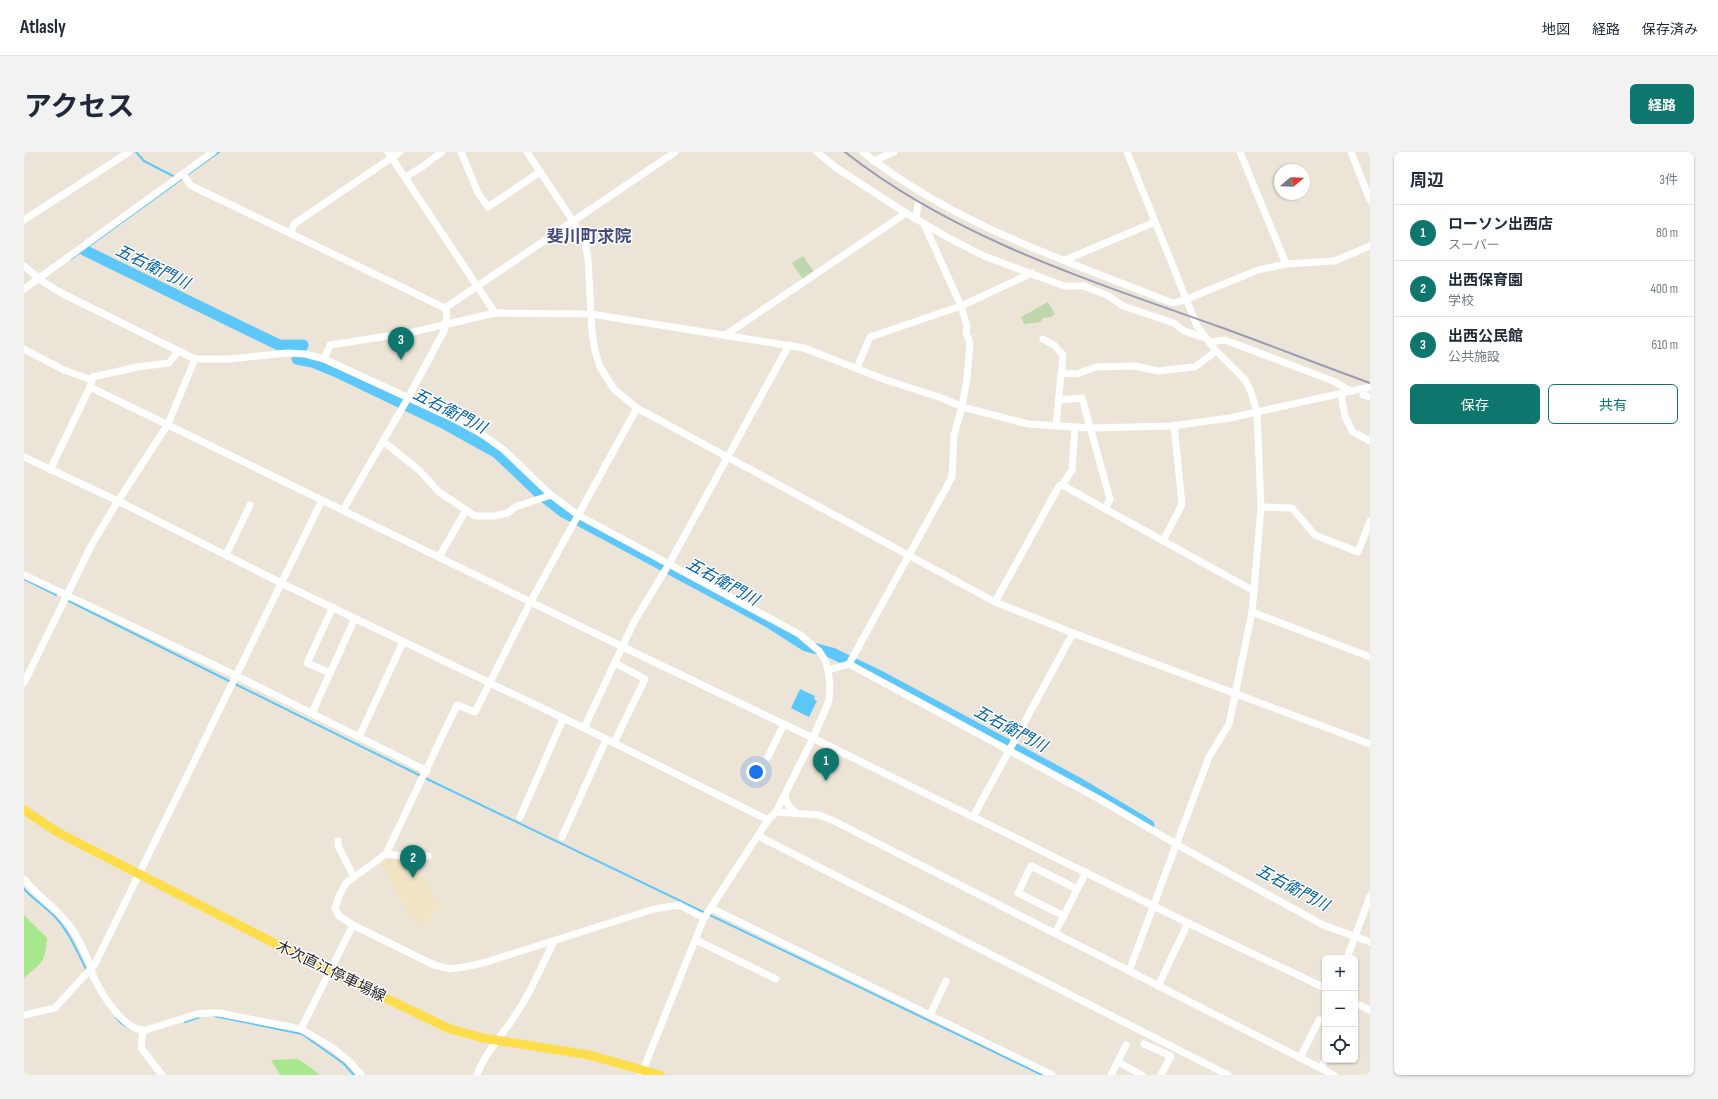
<!DOCTYPE html>
<html lang="ja">
<head>
<meta charset="utf-8">
<style>
  :root { --surface:#fff; --page:#f2f2f3; --text:#1f2937; --muted:#747a83; --line:#e0e1e3; --accent:#0f766e }
  body { margin:0; font-family:"Sofia Sans Condensed","Noto Sans JP",sans-serif; background:var(--page); color:var(--text) }
  .controls { position:absolute; right:12px; bottom:12px; display:grid; overflow:hidden; border-radius:6px; box-shadow:0 1px 3px #0004 }
  .controls button { width:36px; height:36px; display:grid; place-items:center; padding:0; border:0; border-bottom:1px solid var(--line); background:var(--surface); color:var(--text); font:20px sans-serif }
  .compass { position:absolute; left:1250px; top:12px; width:36px; height:36px; border-radius:50%; background:var(--surface); box-shadow:0 1px 3px #0004; rotate:71deg }
  .you { position:absolute; left:732px; top:620px; width:14px; height:14px; margin:-10px; border:3px solid #fff; border-radius:50%; background:#1a73e8; box-shadow:0 0 0 6px #1a73e833 }
  .badge { display:grid; place-items:center; width:26px; height:26px; border-radius:50%; background:var(--accent); color:#fff; font-size:13px; font-weight:700 }
  .pin { position:absolute; translate:-50% -33px; filter:drop-shadow(0 1px 2px #0008) }
  .pin::after { content:''; position:absolute; top:21px; width:14px; height:12px; background:inherit; clip-path:polygon(0 0,100% 0,50% 100%) }
  .list { margin:0; padding:0; list-style:none }
  h2 { display:flex; justify-content:space-between; align-items:center; height:52px; margin:0; padding:0 16px; font-size:17px }
  h2 small { font-size:13px; font-weight:400; color:var(--muted) }
  .list li { display:grid; grid-template-columns:26px 1fr auto; gap:12px; align-items:center; box-sizing:border-box; height:56px; padding:0 16px; border-top:1px solid var(--line) }
  .list b { display:block; font-size:15px; white-space:nowrap }
  .list p { margin:0; font-size:13px; white-space:nowrap; color:var(--muted) }
  .list em { font-size:13px; font-style:normal; color:var(--muted) }
  .actions { display:flex; gap:8px; padding:12px 16px }
  .actions a { flex:1; padding:9px 0; border:1px solid var(--accent); border-radius:6px; text-align:center; font-size:14px; color:var(--accent) }
  .actions .main { background:var(--accent); color:#fff }
  .icon { flex:none; width:22px; height:22px; fill:none; stroke:currentColor; stroke-width:2; stroke-linecap:round; stroke-linejoin:round }
  .map { position:relative; flex:none; width:1346px; height:923px; overflow:hidden; border-radius:6px }
  header { display:flex; align-items:center; gap:24px; box-sizing:border-box; height:56px; padding:0 20px; background:var(--surface); border-bottom:1px solid var(--line) }
  header strong { font-size:19px }
  nav { display:flex; gap:22px; margin-inline-start:auto; font-size:14px }
  .intro { display:flex; align-items:center; justify-content:space-between; box-sizing:border-box; height:96px; padding:0 24px }
  h1 { margin:0; font-size:28px }
  .button { padding:10px 18px; border-radius:6px; background:var(--accent); color:#fff; font-size:14px; font-weight:700 }
  main { display:flex; gap:24px; padding:0 24px }
  aside { flex:1; background:var(--surface); border-radius:6px; box-shadow:0 1px 3px #0004 }
  .map>svg:first-child { display:block }
  .education { fill:#f0e4c4 }
  .green { fill:#a7e88d }
  .cemetery { fill:#bfd7ac }
  .water { fill:#5ec7f9 }
  .lines { fill:none; stroke-linecap:round; stroke-linejoin:round }
  .stream { stroke:#5ec7f9; stroke-width:2 }
  .river { stroke:#5ec7f9; stroke-width:11 }
  .minor { stroke:#fff; stroke-width:7 }
  .major { stroke:#fddd4a; stroke-width:9 }
  .rail { stroke:#999cb4; stroke-width:2 }
  .labels { text-anchor:middle; stroke-width:3; stroke-linejoin:round; paint-order:stroke }
  .street-label { font-size:15px; fill:#272727; stroke:#fff }
  .water-label { font-size:16px; font-style:italic; fill:#0161a1; stroke:#fff }
  .quarter-label { font-size:17px; font-weight:bold; fill:#444b7b; stroke:#fff }
</style>
</head>
<body>
<header>
<strong>Atlasly</strong>
<nav><a>地図</a><a>経路</a><a>保存済み</a></nav>
</header>
<div class="intro"><h1>アクセス</h1><a class="button">経路</a></div>
<main>
<div class="map">
<svg width="1346" height="923" viewBox="0 0 1346 923">
  <rect width="100%" height="100%" fill="#ece4d7"/>
  <!-- education -->
  <polygon class="education" points="361,705 388,707 411,745 418,753 398,775 382,759 356,709"/>
  <!-- green -->
  <g class="green">
    <path d="M0,763L23,786C21,811 18,810 0,826Z"/>
    <polygon points="274,907 294,921 295,923 256,923 247,908"/>
  </g>
  <!-- cemetery -->
  <g class="cemetery">
    <polygon points="779,104 790,120 780,129 768,111"/>
    <polygon points="1024,150 1031,162 1027,165 1018,166 1017,170 1000,172 997,165"/>
  </g>
  <!-- water -->
  <polygon class="water" points="776,537 791,544 790,547 793,549 785,565 767,556"/>
  <g class="lines">
    <!-- stream -->
    <g class="stream">
      <polyline points="112,0 120,9 151,25"/>
      <polyline points="47,107 195,0"/>
      <polyline points="0,427 32,443"/>
      <polyline points="45,449 207,530"/>
      <polyline points="211,532 397,624"/>
      <polyline points="401,626 1018,923"/>
      <path d="M0,737C10,748 23,756 33,767C46,782 54,801 63,819"/>
      <polyline points="190,864 278,882 319,911 330,923"/>
      <polyline points="92,865 97,871 105,876"/>
      <polyline points="161,870 176,865"/>
    </g>
    <!-- river -->
    <polyline class="river" points="60,98 255,193 279,193 273,207 288,210 315,221 419,271 473,301 516,342 539,360 746,471 782,494 808,501 858,525 1053,630 1125,673"/>
    <!-- minor -->
    <g class="minor">
      <polyline points="364,0 471,161"/>
      <polyline points="437,0 454,41 464,55 516,20"/>
      <polyline points="503,0 549,69 561,90 564,106 568,180 571,199 576,215 590,237 613,256 971,450 1049,481 1346,592"/>
      <polyline points="793,0 811,15 882,61 923,85 960,104 1040,134 1060,134 1085,144 1099,154 1150,171 1160,179 1181,186"/>
      <path d="M839,0C929,72 1042,109 1149,151L1163,147L1234,118L1262,112L1310,109L1346,94"/>
      <polyline points="1103,0 1173,174 1192,199 1221,228 1227,240 1233,260 1237,355 1230,439 1228,460 1205,572 1185,605 1105,819"/>
      <polyline points="1216,0 1262,112"/>
      <polyline points="1327,0 1346,48"/>
      <polyline points="849,9 870,0"/>
      <polyline points="159,21 166,33 421,156 651,0"/>
      <polyline points="381,25 395,17 418,0"/>
      <polyline points="892,67 894,52"/>
      <polyline points="0,68 105,0"/>
      <polyline points="267,81 270,72 376,0"/>
      <polyline points="1041,108 1131,70"/>
      <polyline points="0,114 21,131 39,142 171,207 205,207 263,201 281,202 300,207 448,275 480,298 527,343 554,363 775,482 795,499 801,508 804,518 806,533 805,549 789,586 752,660 744,668 680,766 617,923"/>
      <polyline points="0,137 189,0"/>
      <polyline points="703,182 882,61"/>
      <polyline points="1019,187 1030,193 1039,203 1032,274"/>
      <polyline points="1185,190 1201,188 1309,229 1327,239"/>
      <polyline points="0,197 40,218 68,228"/>
      <polyline points="300,207 306,193 389,180 471,161 567,162 780,196 862,228 918,246 938,255 1004,272 1067,276 1148,274 1206,266 1346,235"/>
      <polyline points="833,216 846,185 937,154 1008,121"/>
      <polyline points="1037,221 1053,222 1072,215 1111,214 1134,219 1171,215 1192,199"/>
      <polyline points="66,235 599,495 789,586 1164,771 1301,836"/>
      <polyline points="1340,237 1339,243 1346,245"/>
      <polyline points="1317,242 1321,265 1329,280 1346,289"/>
      <polyline points="1035,248 1058,246 1086,347 1081,357"/>
      <polyline points="613,256 507,449 451,560 433,553 362,702 322,731 316,742 311,756 315,764 329,773 410,813 426,817 440,815 459,811 630,757 655,753 680,766"/>
      <polyline points="1051,275 1048,318 1038,333 1230,439"/>
      <polyline points="359,289 395,318 415,340 451,364 470,364 484,361 491,355 527,343"/>
      <polyline points="0,305 94,349 257,431 560,576 744,668"/>
      <polyline points="26,318 66,235 69,225 113,215 145,211 154,199"/>
      <polyline points="1237,355 1268,356 1291,383 1334,400 1346,369"/>
      <polyline points="319,358 384,246 420,179 423,162 421,156"/>
      <polyline points="1139,389 1158,352 1150,273"/>
      <polyline points="202,403 226,353"/>
      <polyline points="415,405 442,358"/>
      <polyline points="0,423 213,524 403,619"/>
      <polyline points="971,450 1035,334 1038,333"/>
      <polyline points="1228,460 1346,505"/>
      <polyline points="825,512 928,325 930,283 938,255 943,226 946,191 942,180 943,174 937,154 900,72"/>
      <polyline points="804,518 825,512 1075,647 1152,692 1299,773 1346,790"/>
      <polyline points="306,521 283,511 309,455"/>
      <polyline points="0,531 67,394 94,349 144,272 171,207"/>
      <polyline points="288,561 331,466"/>
      <polyline points="560,576 610,470 645,412 765,193"/>
      <polyline points="335,585 379,490"/>
      <polyline points="590,591 621,527 591,511"/>
      <polyline points="744,605 760,572"/>
      <polyline points="761,644 764,653 772,661"/>
      <polyline points="752,660 795,663 808,668 1310,923"/>
      <polyline points="496,665 539,567"/>
      <polyline points="949,665 1049,481"/>
      <polyline points="734,684 1204,923"/>
      <polyline points="538,685 582,588"/>
      <polyline points="314,689 314,694 330,725"/>
      <polyline points="362,702 393,706 404,704"/>
      <path d="M0,727C14,745 34,757 47,776C55,786 60,799 65,811C68,816 68,821 70,826C78,842 100,880 122,878L173,862L183,861H195L277,877L309,896L326,910L337,923"/>
      <polyline points="687,756 1028,923"/>
      <polyline points="1040,764 994,741 1007,714 1053,737"/>
      <polyline points="1031,781 1062,720"/>
      <polyline points="672,788 752,827"/>
      <polyline points="1323,806 1346,744"/>
      <polyline points="1134,834 1164,771"/>
      <polyline points="1331,851 1346,858"/>
      <polyline points="0,863 31,856 71,812 298,348"/>
      <polyline points="906,863 922,829"/>
      <polyline points="277,877 329,773"/>
      <polyline points="119,878 117,896 138,923"/>
      <polyline points="1120,892 1147,904 1137,923"/>
      <polyline points="1276,906 1295,868"/>
      <polyline points="1094,910 1118,923"/>
      <polyline points="1297,916 1301,908"/>
      <path d="M453,923C460,903 474,888 486,871C504,846 517,816 530,789"/>
      <polyline points="1087,923 1102,893"/>
    </g>
    <!-- major -->
    <polyline class="major" points="0,658 33,680 115,722 305,819 426,877 459,886 565,903 636,923"/>
    <!-- rail -->
    <path class="rail" d="M821,0C930,86 1067,129 1196,175C1246,193 1296,213 1346,231"/>
  </g>
  <g class="labels">
    <!-- street labels -->
    <g class="street-label">
      <text transform="translate(307 819) rotate(26)" y="5">木次直江停車場線</text>
    </g>
    <!-- water labels -->
    <g class="water-label">
      <text transform="translate(129 114) rotate(26)" y="6">五右衛門川</text>
      <text transform="translate(426 258) rotate(27)" y="6">五右衛門川</text>
      <text transform="translate(699 429) rotate(29)" y="6">五右衛門川</text>
      <text transform="translate(987 576) rotate(28)" y="6">五右衛門川</text>
      <text transform="translate(1269 735) rotate(28)" y="6">五右衛門川</text>
    </g>
    <!-- quarter labels -->
    <g class="quarter-label">
      <text x="565" y="90">斐川町求院</text>
    </g>
  </g>
</svg>
<div class="controls">
<button>+</button>
<button>−</button>
<button><svg class="icon" aria-label="locate" viewBox="0 0 24 24"><circle cx="12" cy="12" r="6"/><path d="M12 2v4M12 18v4M2 12h4M18 12h4"/></svg></button>
</div>
<svg class="compass" viewBox="-18 -18 36 36"><path d="M0-13l5 13h-10z" fill="#e53935"/><path d="M0 13l5-13h-10z" fill="#747a83"/></svg>
<div class="you"></div>
<div class="pin badge" style="left:802px;top:629px">1</div>
<div class="pin badge" style="left:389px;top:726px">2</div>
<div class="pin badge" style="left:377px;top:208px">3</div>
</div>
<aside>
<h2>周辺<small>3件</small></h2>
<ul class="list">
<li><span class="badge">1</span><div><b>ローソン出西店</b><p>スーパー</p></div><em>80 m</em></li>
<li><span class="badge">2</span><div><b>出西保育園</b><p>学校</p></div><em>400 m</em></li>
<li><span class="badge">3</span><div><b>出西公民館</b><p>公共施設</p></div><em>610 m</em></li>
</ul>
<div class="actions"><a class="main">保存</a><a>共有</a></div>
</aside>
</main>
</body>
</html>
